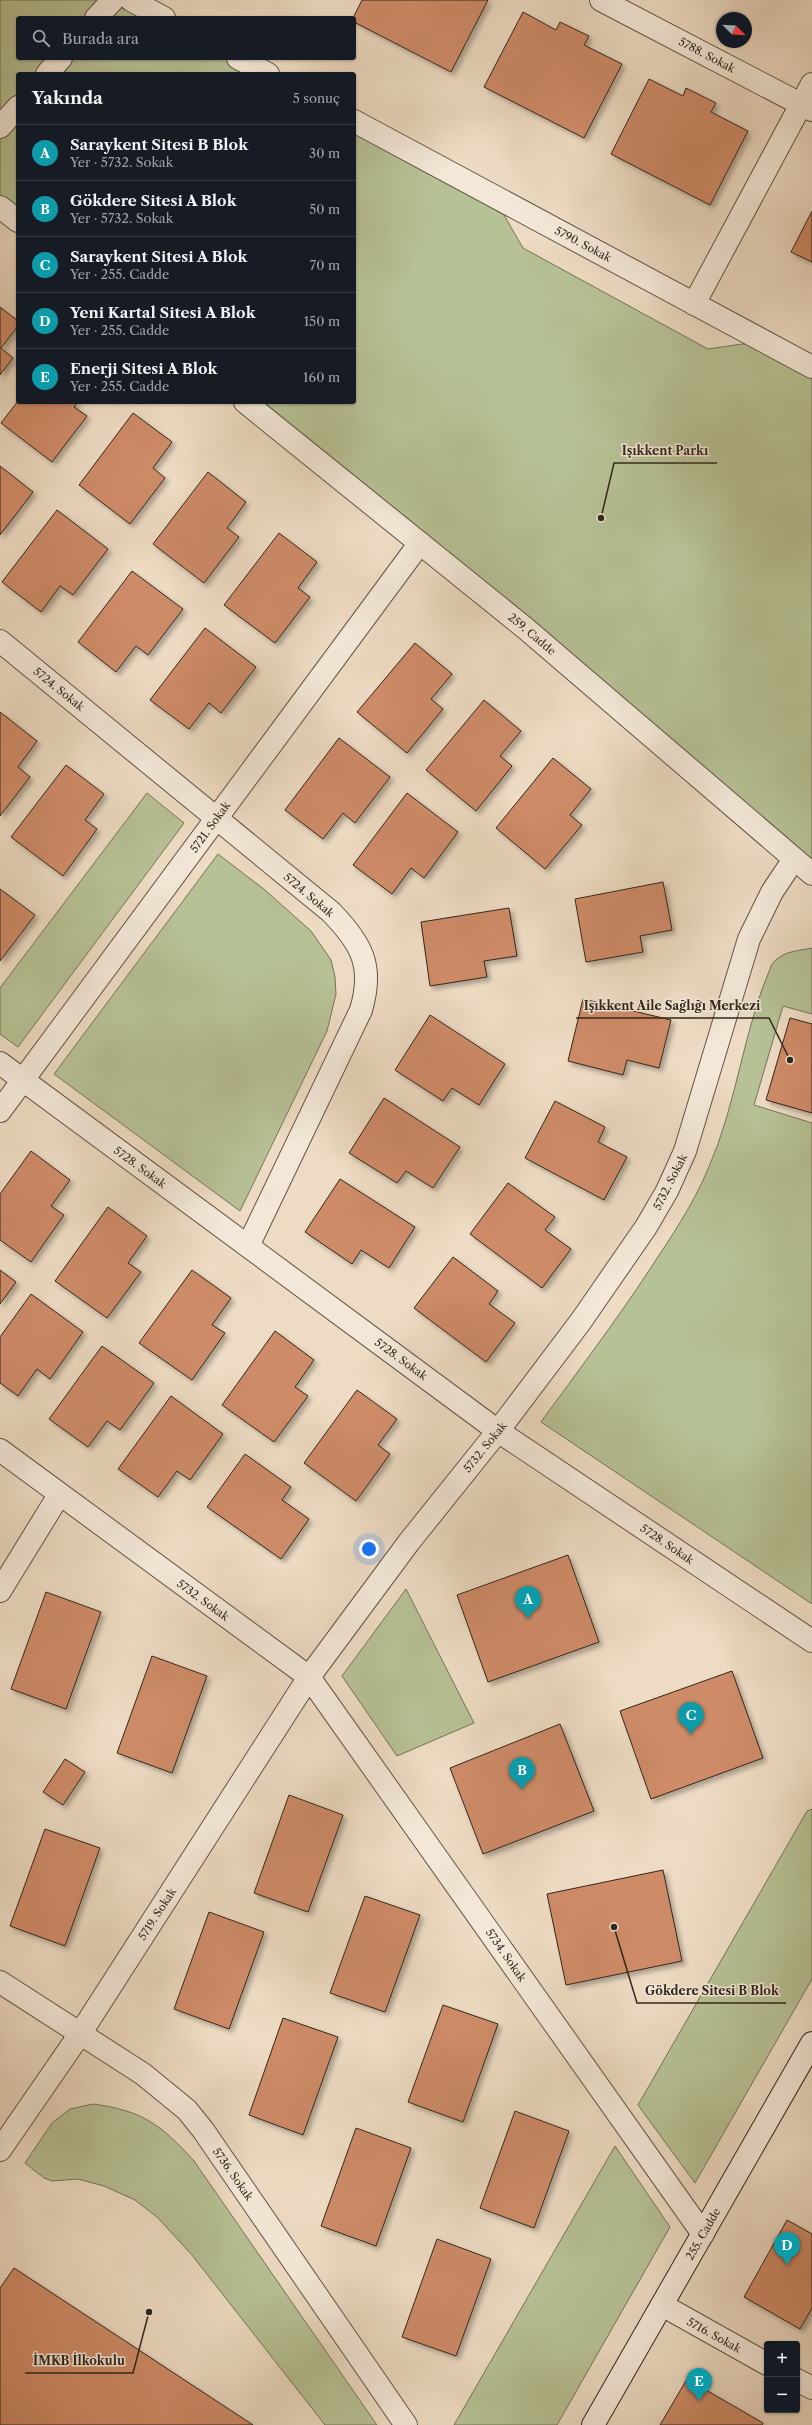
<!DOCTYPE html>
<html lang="tr">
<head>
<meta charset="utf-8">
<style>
  :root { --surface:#171b24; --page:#242831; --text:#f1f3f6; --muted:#9ea1a6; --line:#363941; --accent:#c59692 }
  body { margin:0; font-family:"Libre Caslon Text",serif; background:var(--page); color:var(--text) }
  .controls { position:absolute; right:12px; bottom:12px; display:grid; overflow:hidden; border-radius:4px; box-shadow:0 1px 3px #0004 }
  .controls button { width:36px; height:36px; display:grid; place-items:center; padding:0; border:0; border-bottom:1px solid var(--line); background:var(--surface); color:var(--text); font:20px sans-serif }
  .compass { position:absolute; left:716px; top:12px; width:36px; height:36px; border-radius:50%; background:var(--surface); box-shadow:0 1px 3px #0004; rotate:114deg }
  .you { position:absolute; left:369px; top:1549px; width:14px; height:14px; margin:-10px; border:3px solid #fff; border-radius:50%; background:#1a73e8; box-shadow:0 0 0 6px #1a73e833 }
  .badge { display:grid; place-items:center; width:26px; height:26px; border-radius:50%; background:var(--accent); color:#fff; font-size:13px; font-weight:700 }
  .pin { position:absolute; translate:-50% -33px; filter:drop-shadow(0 1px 2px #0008) }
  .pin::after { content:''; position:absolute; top:21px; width:14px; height:12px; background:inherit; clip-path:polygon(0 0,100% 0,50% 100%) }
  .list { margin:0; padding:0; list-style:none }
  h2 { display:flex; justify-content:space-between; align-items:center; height:52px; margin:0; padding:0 16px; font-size:17px }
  h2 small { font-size:13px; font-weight:400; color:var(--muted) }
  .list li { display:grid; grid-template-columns:26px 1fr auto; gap:12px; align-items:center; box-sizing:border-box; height:56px; padding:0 16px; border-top:1px solid var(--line) }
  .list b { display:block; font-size:15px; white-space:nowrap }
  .list p { margin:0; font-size:13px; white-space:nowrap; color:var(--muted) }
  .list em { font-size:13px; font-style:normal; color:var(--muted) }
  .icon { flex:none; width:22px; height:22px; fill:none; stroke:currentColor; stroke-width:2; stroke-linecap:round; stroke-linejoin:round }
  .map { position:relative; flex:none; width:812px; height:2425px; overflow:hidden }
  .search { position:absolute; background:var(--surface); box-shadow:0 1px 3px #0004; left:16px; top:16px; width:340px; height:44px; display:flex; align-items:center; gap:10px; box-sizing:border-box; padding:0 14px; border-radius:4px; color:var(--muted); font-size:15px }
  .panel { position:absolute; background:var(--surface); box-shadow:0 1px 3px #0004; left:16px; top:72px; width:340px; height:332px; border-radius:4px }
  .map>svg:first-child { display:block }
  .green { fill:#b6c195; stroke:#747458 }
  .building { fill:#ce8b68; stroke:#31271b; filter:url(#shadow) }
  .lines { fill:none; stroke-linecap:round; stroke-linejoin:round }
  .lane-casing { stroke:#605445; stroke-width:24 }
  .street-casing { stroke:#605445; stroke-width:24 }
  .secondary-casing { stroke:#31271b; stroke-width:24 }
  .lane { stroke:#f3e8d8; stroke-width:22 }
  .street { stroke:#f3e8d8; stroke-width:22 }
  .secondary { stroke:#f3e8d8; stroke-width:22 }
  .labels { text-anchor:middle; stroke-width:3; stroke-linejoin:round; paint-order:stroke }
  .street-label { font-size:11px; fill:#31271b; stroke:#f3e8d8 }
  .leader { fill:none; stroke:#31271b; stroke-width:1.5 }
  .callout-dot { fill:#31271b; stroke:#f3e8d8; stroke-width:1.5 }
  .callout-label { font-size:12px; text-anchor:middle; font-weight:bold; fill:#31271b; stroke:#f3e8d8; stroke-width:3; stroke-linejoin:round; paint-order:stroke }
</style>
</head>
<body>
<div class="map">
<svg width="812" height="2425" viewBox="0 0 812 2425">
  <defs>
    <filter id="shadow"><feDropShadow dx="3.5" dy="3.5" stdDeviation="2" flood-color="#0004"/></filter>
  </defs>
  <rect width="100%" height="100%" fill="#eddbc3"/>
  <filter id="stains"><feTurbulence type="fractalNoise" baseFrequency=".005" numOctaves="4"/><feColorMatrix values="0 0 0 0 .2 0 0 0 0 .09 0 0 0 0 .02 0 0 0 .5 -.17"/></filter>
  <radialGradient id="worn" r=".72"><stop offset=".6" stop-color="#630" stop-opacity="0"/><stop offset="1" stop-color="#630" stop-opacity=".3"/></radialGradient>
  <!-- green -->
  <g class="green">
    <polygon points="0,0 131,0 164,18 18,18 18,58 238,58 268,74 18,74 18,221 0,207"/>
    <polygon points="354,121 493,196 523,248 708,349 763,341 812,367 812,874 245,402 354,402"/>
    <polygon points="147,793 184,823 18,1047 0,1034 0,988"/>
    <polygon points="218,854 265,890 311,931 331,960 335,977 336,994 327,1031 240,1211 54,1074"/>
    <path d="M812,948V1014L783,1006L754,1105L812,1123V1604L541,1422C578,1371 616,1321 650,1269C671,1237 693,1205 708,1169C737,1104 743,1030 772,964C782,951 797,951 812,948Z"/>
    <polygon points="406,1589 474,1723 397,1756 342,1676"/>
    <polygon points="812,1809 812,1979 695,2183 638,2105 807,1811"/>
    <path d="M93,2104C144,2111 161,2125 194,2161L377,2425H325L192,2255L157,2217L135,2200L104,2186L78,2179L52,2181L44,2178L25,2163L52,2123L70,2109Z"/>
    <polygon points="615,2146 670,2227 557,2425 454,2425"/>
  </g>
  <!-- building -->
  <g class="building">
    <polygon points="362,0 488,0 451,72 354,22 353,18"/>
    <polygon points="523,12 556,30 560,22 589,36 584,45 622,64 584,138 484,87"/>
    <polygon points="649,79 683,96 686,88 716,103 711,112 748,131 710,205 611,154"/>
    <polygon points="812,211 812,262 791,252"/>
    <polygon points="0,307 18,321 18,326 1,348 13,358 0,375"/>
    <polygon points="18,401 78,402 74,407 87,416 52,462 1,423"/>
    <polygon points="133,413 172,442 153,468 165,478 130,524 79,485"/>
    <polygon points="0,466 33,492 0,535"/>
    <polygon points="208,472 246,502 227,528 239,537 204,583 153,544"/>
    <polygon points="57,510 108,549 73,595 60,586 41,612 2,582"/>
    <polygon points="279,533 317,562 298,588 310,597 275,643 224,605"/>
    <polygon points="132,571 183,609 148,655 136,646 116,672 78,642"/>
    <polygon points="205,628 256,667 221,713 209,703 189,729 150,700"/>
    <polygon points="415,643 452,674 431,699 443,709 407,753 357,712"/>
    <polygon points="484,700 521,731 500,756 512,766 476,811 426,770"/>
    <polygon points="0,712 37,741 18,767 30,777 0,816"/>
    <polygon points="339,738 390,777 355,823 343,813 323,839 285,810"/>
    <polygon points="553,758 591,789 570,815 582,825 545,869 496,828"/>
    <polygon points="66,765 104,794 85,820 97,829 63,876 11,837"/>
    <polygon points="407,793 458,832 424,878 411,868 392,894 353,865"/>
    <polygon points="663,882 672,930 640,936 643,952 586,962 575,899"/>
    <polygon points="0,889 35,915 0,961"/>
    <polygon points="509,908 517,956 484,961 487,977 430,986 421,922"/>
    <polygon points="583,999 671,1020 659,1068 627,1060 623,1075 568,1061"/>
    <polygon points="430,1015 505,1064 479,1105 452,1088 443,1101 395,1070"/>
    <polygon points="790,1018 812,1024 812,1113 766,1100"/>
    <polygon points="384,1098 460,1147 433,1188 406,1171 397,1183 349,1153"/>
    <polygon points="555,1101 605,1127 598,1142 627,1157 604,1200 525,1158"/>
    <polygon points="31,1151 70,1180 51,1206 64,1215 31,1262 0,1240 0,1194"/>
    <polygon points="340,1179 415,1227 389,1268 361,1250 352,1264 305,1232"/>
    <polygon points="508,1183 555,1217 545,1230 571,1249 542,1288 470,1234"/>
    <polygon points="108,1207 147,1236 128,1263 141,1272 107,1318 55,1281"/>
    <polygon points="453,1257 498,1291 489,1304 515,1323 486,1362 414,1308"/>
    <polygon points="0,1270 16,1282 0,1304"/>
    <polygon points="192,1270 231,1298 212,1325 225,1333 192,1380 139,1343"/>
    <polygon points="31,1294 83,1332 50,1379 37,1369 18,1396 0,1383 0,1337"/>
    <polygon points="275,1331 314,1360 295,1387 308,1396 274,1442 222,1405"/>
    <polygon points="102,1346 154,1383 120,1430 107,1421 88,1447 49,1419"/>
    <polygon points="357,1390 397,1419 378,1445 390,1454 356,1501 304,1463"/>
    <polygon points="171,1396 223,1434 190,1480 177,1471 158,1497 118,1469"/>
    <polygon points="245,1454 291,1487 282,1500 309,1519 281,1559 207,1507"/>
    <polygon points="568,1555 599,1642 488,1682 457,1595"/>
    <polygon points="46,1592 101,1612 66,1709 11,1689"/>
    <polygon points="152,1656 207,1676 172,1773 117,1753"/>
    <polygon points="732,1671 763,1758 651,1799 620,1711"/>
    <polygon points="560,1724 594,1811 483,1854 450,1768"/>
    <polygon points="65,1759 85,1772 63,1805 43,1792"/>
    <polygon points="289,1795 343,1815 308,1912 254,1893"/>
    <polygon points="45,1829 100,1848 65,1946 10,1926"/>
    <polygon points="663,1870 682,1961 566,1985 547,1894"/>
    <polygon points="365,1896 420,1915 385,2012 330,1993"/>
    <polygon points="209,1912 264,1932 229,2029 174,2009"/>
    <polygon points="443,2005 498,2024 463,2122 408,2102"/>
    <polygon points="283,2018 338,2037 303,2135 249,2115"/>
    <polygon points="515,2111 569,2131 534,2228 480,2208"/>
    <polygon points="356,2128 411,2148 376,2246 321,2226"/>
    <polygon points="787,2220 812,2234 812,2308 800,2329 744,2297"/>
    <polygon points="437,2239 491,2259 456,2356 402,2337"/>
    <polygon points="14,2268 253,2425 0,2425 0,2288"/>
    <polygon points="687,2379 763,2423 762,2425 660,2425"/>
  </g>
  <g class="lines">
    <defs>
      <g id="lane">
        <polyline points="601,0 812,110"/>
        <path d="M0,641L331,912C362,944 374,966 361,1010L248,1246"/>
        <polyline points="0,1063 498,1431 812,1641"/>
        <polyline points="0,1111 420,543"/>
        <polyline points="0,1591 59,1495"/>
        <polyline points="0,2150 80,2034 309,1677 703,2234"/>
        <polyline points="662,2305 767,2364"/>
        <polyline points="797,2380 812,2388"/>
      </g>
      <g id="street">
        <polyline points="131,0 164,18"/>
        <polyline points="96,18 113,0"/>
        <polyline points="238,58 268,74"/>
        <polyline points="47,74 61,58"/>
        <polyline points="354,121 812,367"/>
        <polyline points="0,127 18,107"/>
        <polyline points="0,207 18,221"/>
        <polyline points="694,304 812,84"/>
        <polyline points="245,402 525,628 812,874"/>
        <polyline points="0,1450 309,1677 409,1542 498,1431 581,1321 646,1227 667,1191 685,1151 749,939 772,892 794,859"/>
        <polyline points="0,1982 143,2074 187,2110 203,2130 406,2425"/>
      </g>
      <polyline id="secondary" points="593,2425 812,2043"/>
    </defs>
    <!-- lane casing -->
    <use href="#lane" class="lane-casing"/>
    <!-- street casing -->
    <use href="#street" class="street-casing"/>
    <!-- secondary casing -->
    <use href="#secondary" class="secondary-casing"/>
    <!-- lane -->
    <use href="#lane" class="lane"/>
    <!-- street -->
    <use href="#street" class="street"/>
    <!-- secondary -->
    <use href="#secondary" class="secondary"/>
  </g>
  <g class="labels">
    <!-- street labels -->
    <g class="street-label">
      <text transform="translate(707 55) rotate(28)" y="4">5788. Sokak</text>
      <text transform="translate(583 244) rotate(28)" y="4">5790. Sokak</text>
      <text transform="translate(532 634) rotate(40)" y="4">259. Cadde</text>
      <text transform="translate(59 689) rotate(39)" y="4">5724. Sokak</text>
      <text transform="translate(210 827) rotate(-54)" y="4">5721. Sokak</text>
      <text transform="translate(309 895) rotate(40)" y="4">5724. Sokak</text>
      <text transform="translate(140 1167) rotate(36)" y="4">5728. Sokak</text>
      <text transform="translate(670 1182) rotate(-63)" y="4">5732. Sokak</text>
      <text transform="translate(401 1359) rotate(36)" y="4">5728. Sokak</text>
      <text transform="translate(485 1447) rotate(-51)" y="4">5732. Sokak</text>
      <text transform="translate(667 1544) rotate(34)" y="4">5728. Sokak</text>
      <text transform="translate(203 1600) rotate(36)" y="4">5732. Sokak</text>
      <text transform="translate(157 1914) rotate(-57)" y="4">5719. Sokak</text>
      <text transform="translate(506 1955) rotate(55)" y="4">5734. Sokak</text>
      <text transform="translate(233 2174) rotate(55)" y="4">5736. Sokak</text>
      <text transform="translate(703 2234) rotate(-60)" y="4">255. Cadde</text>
      <text transform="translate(714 2335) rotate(29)" y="4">5716. Sokak</text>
    </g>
  </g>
  <!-- callouts -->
  <path class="leader" d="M601 518L614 463H717M790 1060L769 1018H576M614 1927L637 2003H786M149 2312L133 2373H25"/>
  <g class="callout-dot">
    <circle cx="601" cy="518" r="4"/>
    <circle cx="790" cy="1060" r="4"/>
    <circle cx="614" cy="1927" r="4"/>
    <circle cx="149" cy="2312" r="4"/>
  </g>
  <g class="callout-label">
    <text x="665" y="455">Işıkkent Parkı</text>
    <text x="672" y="1010">Işıkkent Aile Sağlığı Merkezi</text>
    <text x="712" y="1995">Gökdere Sitesi B Blok</text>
    <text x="79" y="2365">İMKB İlkokulu</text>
  </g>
  <rect width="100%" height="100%" filter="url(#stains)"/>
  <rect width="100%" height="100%" fill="url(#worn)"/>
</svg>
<div class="controls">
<button>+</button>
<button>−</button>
</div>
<svg class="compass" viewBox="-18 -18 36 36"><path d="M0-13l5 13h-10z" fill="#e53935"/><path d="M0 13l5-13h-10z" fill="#9ea1a6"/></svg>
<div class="you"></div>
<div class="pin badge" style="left:528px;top:1619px;background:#0f9aa8">A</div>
<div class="pin badge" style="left:522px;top:1790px;background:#0f9aa8">B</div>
<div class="pin badge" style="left:691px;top:1735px;background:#0f9aa8">C</div>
<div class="pin badge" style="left:787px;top:2265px;background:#0f9aa8">D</div>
<div class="pin badge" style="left:699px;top:2401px;background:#0f9aa8">E</div>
<div class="search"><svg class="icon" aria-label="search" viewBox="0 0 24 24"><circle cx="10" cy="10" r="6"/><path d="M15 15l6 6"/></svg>Burada ara</div>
<section class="panel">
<h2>Yakında<small>5 sonuç</small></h2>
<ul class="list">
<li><span class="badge" style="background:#0f9aa8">A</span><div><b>Saraykent Sitesi B Blok</b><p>Yer · 5732. Sokak</p></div><em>30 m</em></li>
<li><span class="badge" style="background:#0f9aa8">B</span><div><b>Gökdere Sitesi A Blok</b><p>Yer · 5732. Sokak</p></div><em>50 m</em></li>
<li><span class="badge" style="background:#0f9aa8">C</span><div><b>Saraykent Sitesi A Blok</b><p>Yer · 255. Cadde</p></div><em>70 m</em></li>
<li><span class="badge" style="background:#0f9aa8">D</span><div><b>Yeni Kartal Sitesi A Blok</b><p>Yer · 255. Cadde</p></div><em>150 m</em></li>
<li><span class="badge" style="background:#0f9aa8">E</span><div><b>Enerji Sitesi A Blok</b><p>Yer · 255. Cadde</p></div><em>160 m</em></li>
</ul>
</section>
</div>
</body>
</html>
